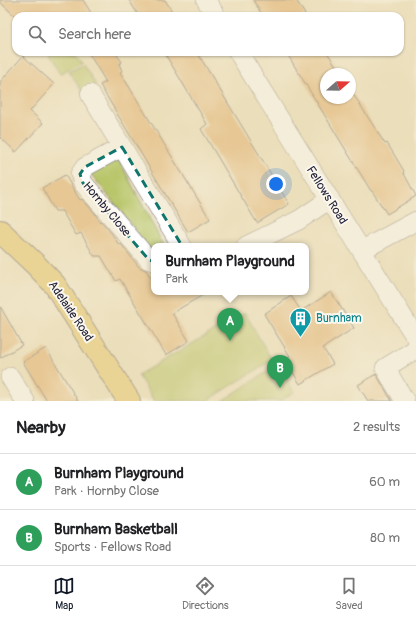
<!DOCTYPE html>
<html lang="en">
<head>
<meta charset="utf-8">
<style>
  :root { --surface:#fff; --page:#f6f6f6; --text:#202124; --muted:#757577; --line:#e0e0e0; --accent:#111827 }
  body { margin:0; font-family:Pangolin,sans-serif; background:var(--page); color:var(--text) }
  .compass { position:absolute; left:320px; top:68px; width:36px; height:36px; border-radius:50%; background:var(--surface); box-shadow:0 1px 3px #0004; rotate:70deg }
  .you { position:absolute; left:276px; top:184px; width:14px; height:14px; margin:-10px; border:3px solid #fff; border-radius:50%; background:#1a73e8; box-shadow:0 0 0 6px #1a73e833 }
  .badge { display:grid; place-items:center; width:26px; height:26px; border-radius:50%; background:var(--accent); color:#fff; font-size:13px; font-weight:700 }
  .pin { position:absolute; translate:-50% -33px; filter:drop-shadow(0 1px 2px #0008) }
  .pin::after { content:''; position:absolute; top:21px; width:14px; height:12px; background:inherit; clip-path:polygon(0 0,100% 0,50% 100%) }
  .popup { position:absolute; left:151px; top:243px; width:158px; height:52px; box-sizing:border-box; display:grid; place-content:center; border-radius:8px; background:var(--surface); filter:drop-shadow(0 1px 3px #0005); font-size:13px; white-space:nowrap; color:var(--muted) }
  .popup b { font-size:15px; color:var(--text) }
  .popup::after { content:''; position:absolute; left:50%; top:100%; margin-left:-8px; border:8px solid transparent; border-top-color:var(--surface) }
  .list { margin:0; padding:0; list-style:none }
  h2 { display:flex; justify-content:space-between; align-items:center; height:52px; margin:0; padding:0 16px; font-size:17px }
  h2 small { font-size:13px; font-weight:400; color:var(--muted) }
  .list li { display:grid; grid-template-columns:26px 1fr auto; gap:12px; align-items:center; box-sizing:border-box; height:56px; padding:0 16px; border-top:1px solid var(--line) }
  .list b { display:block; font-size:15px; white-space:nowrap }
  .list p { margin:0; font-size:13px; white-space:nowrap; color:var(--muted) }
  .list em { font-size:13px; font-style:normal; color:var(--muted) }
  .icon { flex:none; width:22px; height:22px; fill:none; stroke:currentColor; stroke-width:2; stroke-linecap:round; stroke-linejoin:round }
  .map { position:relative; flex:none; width:416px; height:401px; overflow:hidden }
  .search { position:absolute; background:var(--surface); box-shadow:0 1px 3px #0004; left:12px; right:12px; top:12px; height:44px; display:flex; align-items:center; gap:10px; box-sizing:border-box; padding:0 14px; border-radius:12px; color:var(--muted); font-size:15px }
  .sheet { height:164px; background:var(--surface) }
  nav { display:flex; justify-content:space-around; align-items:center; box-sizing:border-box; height:56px; border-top:1px solid var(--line); background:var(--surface); font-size:11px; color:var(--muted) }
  nav a { display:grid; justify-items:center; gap:2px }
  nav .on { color:var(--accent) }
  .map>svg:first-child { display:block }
  .green { fill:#b8c567; stroke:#6d7451 }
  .building { fill:#e2ab66 }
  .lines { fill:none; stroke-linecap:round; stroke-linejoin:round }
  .minor-casing { stroke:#686467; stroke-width:20 }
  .major-casing { stroke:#686467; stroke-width:24 }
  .minor { stroke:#fff; stroke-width:19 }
  .major { stroke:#e9c769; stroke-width:22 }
  .marked { fill:none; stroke:#0f766e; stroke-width:3; stroke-dasharray:8 5; stroke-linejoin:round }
  .labels { text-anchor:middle; stroke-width:4; stroke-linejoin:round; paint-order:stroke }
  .street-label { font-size:12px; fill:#22223b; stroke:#fbf7ec }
  .culture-label { font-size:12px; fill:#0d838f; stroke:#fbf7ec; text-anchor:start }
</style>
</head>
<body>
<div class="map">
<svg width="416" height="401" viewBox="0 0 416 401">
  <rect width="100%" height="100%" fill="#fbf7ec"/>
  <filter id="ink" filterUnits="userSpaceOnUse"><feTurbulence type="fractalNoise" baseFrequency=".025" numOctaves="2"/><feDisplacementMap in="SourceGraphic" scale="8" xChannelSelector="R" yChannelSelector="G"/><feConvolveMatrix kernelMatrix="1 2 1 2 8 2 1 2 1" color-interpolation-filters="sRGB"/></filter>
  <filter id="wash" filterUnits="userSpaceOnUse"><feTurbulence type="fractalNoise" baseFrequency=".012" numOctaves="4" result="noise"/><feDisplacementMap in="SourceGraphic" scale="16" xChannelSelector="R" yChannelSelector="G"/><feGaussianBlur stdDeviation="0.9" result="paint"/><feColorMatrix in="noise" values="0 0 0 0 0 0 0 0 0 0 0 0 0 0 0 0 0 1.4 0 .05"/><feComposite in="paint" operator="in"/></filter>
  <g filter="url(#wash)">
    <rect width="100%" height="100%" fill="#ebdeba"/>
    <!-- green -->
    <g class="green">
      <polygon points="51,52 76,52 82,61 60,74 48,54"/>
      <polygon points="83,64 96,85 83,93 69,71"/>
      <polygon points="117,156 164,246 154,246 154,254 88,170"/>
      <polygon points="245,313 272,360 207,401 154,401 138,375"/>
      <polygon points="267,372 275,384 286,378 294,392 280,401 258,401 256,399 257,401 222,401"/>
    </g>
    <g id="blocks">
      <!-- building -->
      <g class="building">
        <polygon points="0,0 83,0 93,16 15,16 0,2"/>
        <polygon points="129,0 165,0 175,16 139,16"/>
        <polygon points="253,0 296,0 306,16 263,16"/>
        <polygon points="88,52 115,52 122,62 119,64 122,71 120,72 210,219 188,232 100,85 106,82"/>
        <polygon points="164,52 197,52 289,204 257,223 201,129 207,124"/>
        <polygon points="286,52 327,52 341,74 326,74 326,98 350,98 350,89 385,144 387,143 404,171 403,172 416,196 387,214 372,191 371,191"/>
        <polygon points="23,56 54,84 30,111 43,123 16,152 0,137 0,82"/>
        <polygon points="65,175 80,200 82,199 94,212 100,222 101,221 112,234 119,245 121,244 139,267 147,271 154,283 154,292 208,292 172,313 189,341 166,355 120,279 116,281 101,256 94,256 81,233 76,235 62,211 55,211 42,188"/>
        <polygon points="331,292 354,328 323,348 333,364 300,384 285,359 290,356 264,314 291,296 301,311"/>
        <polygon points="0,306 22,345 0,358"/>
        <polygon points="46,348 78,401 47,401 23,362"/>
        <polygon points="376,374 392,401 368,401 358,385"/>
      </g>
    </g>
  </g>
  <g filter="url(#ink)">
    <use href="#blocks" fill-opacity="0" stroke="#686467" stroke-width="1"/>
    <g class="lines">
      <defs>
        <g id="minor">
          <polyline points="206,0 216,16"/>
          <polyline points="238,52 416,338"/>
          <polyline points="90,94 182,246"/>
          <polyline points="122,147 85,167 80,174 83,183 149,260 154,261"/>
          <polyline points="246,246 299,220 330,199"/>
          <polyline points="362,250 416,221"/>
          <polyline points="10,377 25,401"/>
          <polyline points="405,401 385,368 416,349"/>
        </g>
        <polyline id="major" points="0,231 35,264 55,285 129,401"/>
      </defs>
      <!-- minor casing -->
      <use href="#minor" class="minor-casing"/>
      <!-- major casing -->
      <use href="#major" class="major-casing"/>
      <!-- minor -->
      <use href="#minor" class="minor"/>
      <!-- major -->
      <use href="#major" class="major"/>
    </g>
  </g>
  <!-- marked area -->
  <path d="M0 0H416V401H0ZM122,147L187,254L163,263L149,260L83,183L80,174L85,167Z" fill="#ebdeba" fill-opacity=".55" fill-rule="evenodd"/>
  <path class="marked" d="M122,147L187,254L163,263L149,260L83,183L80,174L85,167Z"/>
  <!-- icons -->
  <defs>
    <symbol id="building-pin" viewBox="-11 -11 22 30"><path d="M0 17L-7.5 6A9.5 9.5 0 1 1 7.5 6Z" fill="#0f9aa8" stroke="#fbf7ec"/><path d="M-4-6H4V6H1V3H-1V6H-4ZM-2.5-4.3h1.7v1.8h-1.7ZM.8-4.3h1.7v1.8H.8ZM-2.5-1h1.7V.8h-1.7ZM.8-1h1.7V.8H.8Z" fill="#fff"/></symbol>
  </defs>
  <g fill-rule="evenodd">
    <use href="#building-pin" x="288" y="306" width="25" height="34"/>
  </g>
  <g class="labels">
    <!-- street labels -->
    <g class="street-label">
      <text transform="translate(327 195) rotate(58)" y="4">Fellows Road</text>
      <text transform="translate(107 209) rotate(50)" y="4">Hornby Close</text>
      <text transform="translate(71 311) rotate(56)" y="4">Adelaide Road</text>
    </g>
    <!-- culture labels -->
    <g class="culture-label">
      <text x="316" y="322">Burnham</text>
    </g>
  </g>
</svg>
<svg class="compass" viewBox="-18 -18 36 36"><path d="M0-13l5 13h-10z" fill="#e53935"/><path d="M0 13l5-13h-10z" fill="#757577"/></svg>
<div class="you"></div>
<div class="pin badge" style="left:230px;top:341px;background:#2e9e5b">A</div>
<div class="popup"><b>Burnham Playground</b>Park</div>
<div class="pin badge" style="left:280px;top:388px;background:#2e9e5b">B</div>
<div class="search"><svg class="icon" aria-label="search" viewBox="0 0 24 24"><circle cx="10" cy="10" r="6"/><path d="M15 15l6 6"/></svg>Search here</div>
</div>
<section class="sheet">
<h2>Nearby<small>2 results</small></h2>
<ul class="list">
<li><span class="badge" style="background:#2e9e5b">A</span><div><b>Burnham Playground</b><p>Park · Hornby Close</p></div><em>60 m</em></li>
<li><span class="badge" style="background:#2e9e5b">B</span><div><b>Burnham Basketball</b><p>Sports · Fellows Road</p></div><em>80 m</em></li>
</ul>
</section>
<nav>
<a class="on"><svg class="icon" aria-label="map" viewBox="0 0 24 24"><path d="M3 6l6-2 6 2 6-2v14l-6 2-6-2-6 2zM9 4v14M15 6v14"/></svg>Map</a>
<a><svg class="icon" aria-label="directions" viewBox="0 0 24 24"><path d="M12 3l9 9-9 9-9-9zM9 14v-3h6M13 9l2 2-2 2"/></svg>Directions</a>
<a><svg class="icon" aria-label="saved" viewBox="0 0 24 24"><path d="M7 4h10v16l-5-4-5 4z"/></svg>Saved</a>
</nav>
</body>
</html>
